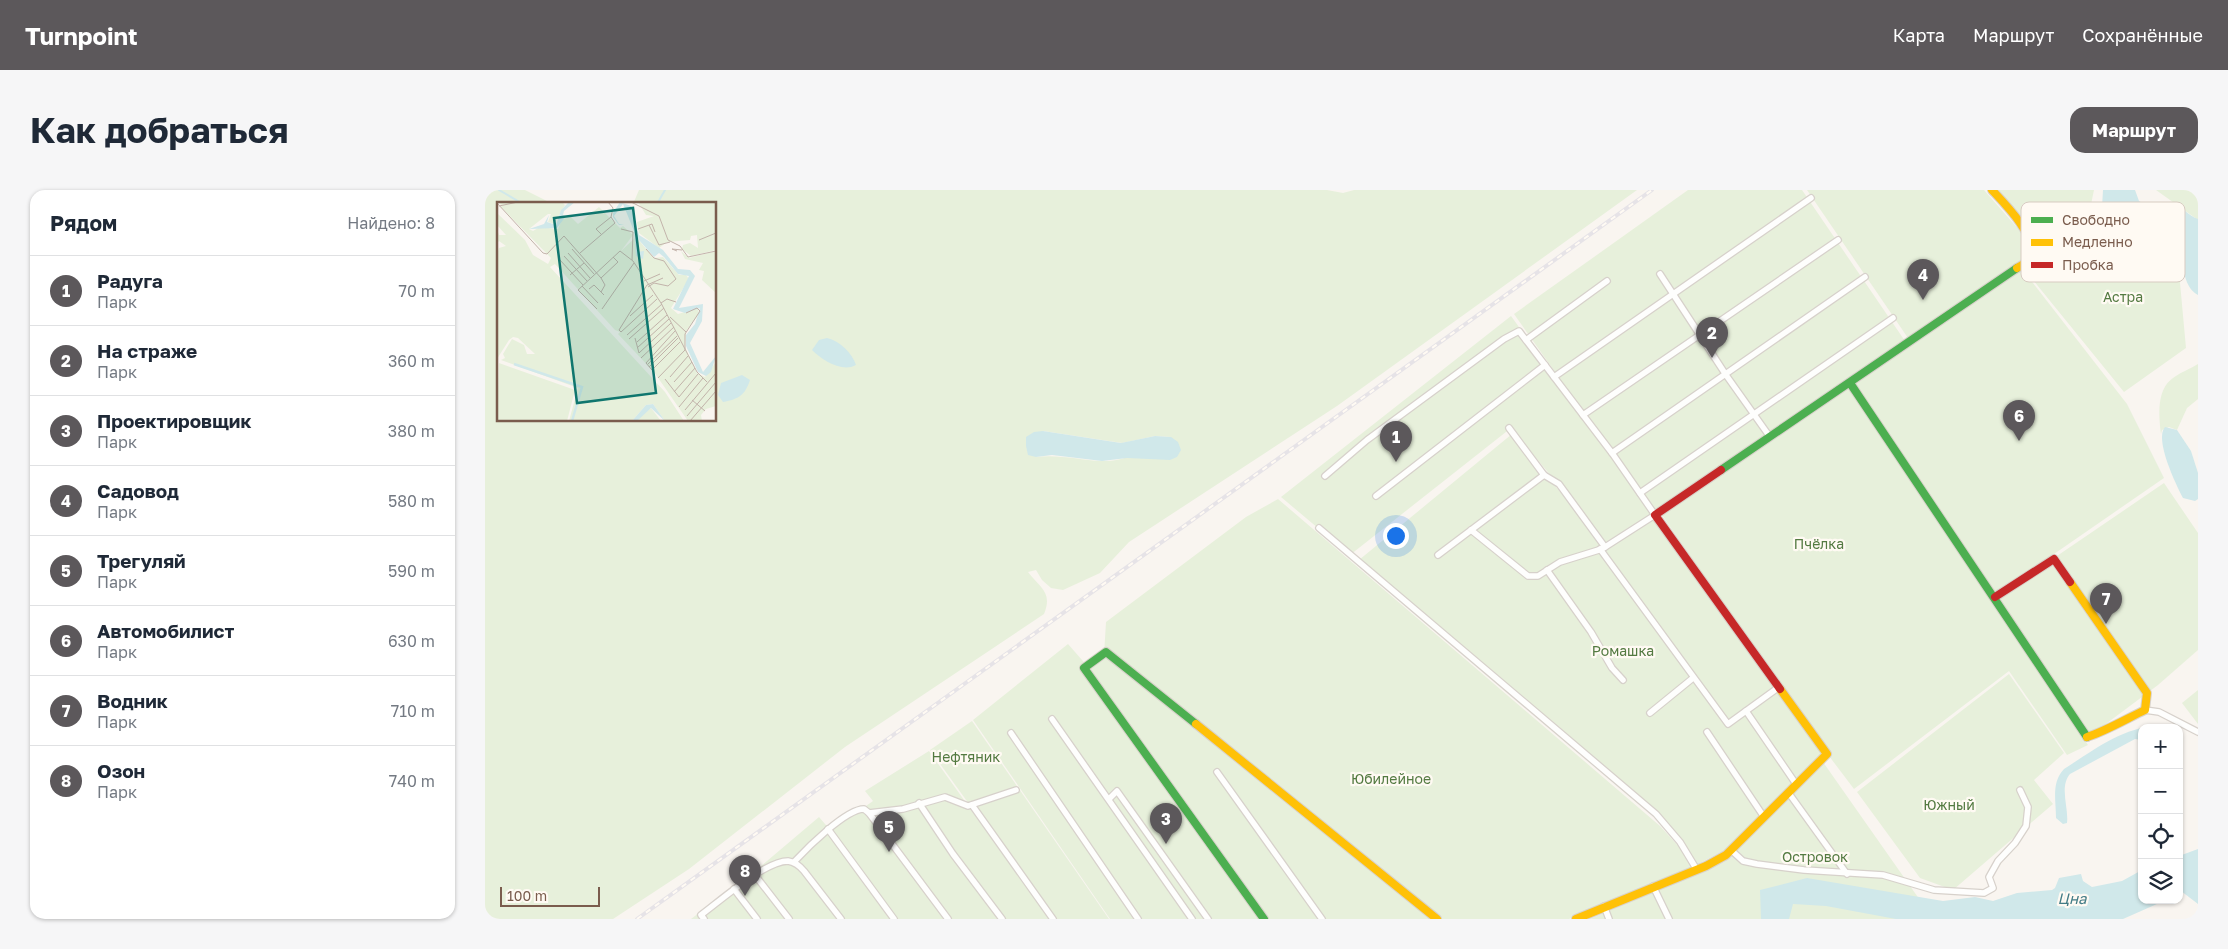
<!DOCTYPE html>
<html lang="ru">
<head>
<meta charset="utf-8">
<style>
  :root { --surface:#fff; --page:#f6f6f7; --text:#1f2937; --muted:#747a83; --line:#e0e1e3; --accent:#5c585b }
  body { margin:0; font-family:"Golos Text",sans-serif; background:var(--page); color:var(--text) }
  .controls { position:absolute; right:15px; bottom:15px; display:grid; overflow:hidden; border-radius:10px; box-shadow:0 1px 4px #0004 }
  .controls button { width:45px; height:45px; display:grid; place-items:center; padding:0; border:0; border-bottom:1px solid var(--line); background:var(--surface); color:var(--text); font:25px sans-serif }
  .scale { position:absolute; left:15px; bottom:12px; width:100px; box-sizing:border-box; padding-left:5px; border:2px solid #7a5c4d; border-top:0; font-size:14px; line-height:18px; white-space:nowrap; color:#7a5c4d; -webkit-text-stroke:4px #fffaf3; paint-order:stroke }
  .you { position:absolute; left:910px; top:345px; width:18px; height:18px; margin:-12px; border:4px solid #fff; border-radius:50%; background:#1a73e8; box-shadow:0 0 0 8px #1a73e833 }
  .badge { display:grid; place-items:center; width:32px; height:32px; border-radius:50%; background:var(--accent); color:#fff; font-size:16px; font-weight:700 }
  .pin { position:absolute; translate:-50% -41px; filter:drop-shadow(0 1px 2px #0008) }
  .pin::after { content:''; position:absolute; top:26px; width:18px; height:15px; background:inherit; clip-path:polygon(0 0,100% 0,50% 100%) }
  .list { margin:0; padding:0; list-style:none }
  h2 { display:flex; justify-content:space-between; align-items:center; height:65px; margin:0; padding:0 20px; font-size:21px }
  h2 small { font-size:16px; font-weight:400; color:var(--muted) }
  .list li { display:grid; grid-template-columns:32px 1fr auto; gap:15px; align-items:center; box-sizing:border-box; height:70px; padding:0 20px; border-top:1px solid var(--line) }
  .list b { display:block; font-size:19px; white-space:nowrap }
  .list p { margin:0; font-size:16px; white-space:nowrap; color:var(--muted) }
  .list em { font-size:16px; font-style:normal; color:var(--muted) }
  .icon { flex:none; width:28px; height:28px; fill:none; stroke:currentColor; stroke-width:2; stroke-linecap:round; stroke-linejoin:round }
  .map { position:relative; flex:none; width:1713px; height:729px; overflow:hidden; border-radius:15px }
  header { display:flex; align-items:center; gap:30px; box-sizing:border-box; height:70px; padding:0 25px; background:var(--accent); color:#fff }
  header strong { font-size:24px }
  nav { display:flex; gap:28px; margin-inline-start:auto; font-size:18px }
  .intro { display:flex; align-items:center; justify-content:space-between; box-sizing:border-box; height:120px; padding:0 30px }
  h1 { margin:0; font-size:35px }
  .button { padding:12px 22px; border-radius:15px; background:var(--accent); color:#fff; font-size:18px; font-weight:700 }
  main { display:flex; gap:30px; padding:0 30px }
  aside { flex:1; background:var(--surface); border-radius:15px; box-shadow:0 1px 4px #0004 }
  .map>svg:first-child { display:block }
  .green { fill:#e7f0db; fill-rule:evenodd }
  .water { fill:#d0e8ea }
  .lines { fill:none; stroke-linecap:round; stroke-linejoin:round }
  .stream { stroke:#d0e8ea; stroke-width:2 }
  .street-casing { stroke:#d7d1cb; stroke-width:8 }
  .fast-casing { stroke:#d9d2cb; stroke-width:10 }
  .slow-casing { stroke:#d9d2cb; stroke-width:10 }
  .jam-casing { stroke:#d9d2cb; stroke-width:10 }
  .street { stroke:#fefefd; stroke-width:5.5 }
  .fast { stroke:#4caf50; stroke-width:8 }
  .slow { stroke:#ffc107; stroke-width:8 }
  .jam { stroke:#c62828; stroke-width:8 }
  .rail-casing { stroke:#e6e3e7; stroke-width:4 }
  .rail { stroke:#fffaf3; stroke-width:2; stroke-dasharray:5.5; stroke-linecap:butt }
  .labels { text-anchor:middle; stroke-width:4.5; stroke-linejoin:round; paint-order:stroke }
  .park-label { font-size:14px; fill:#537a41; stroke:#fffaf3 }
  .water-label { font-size:15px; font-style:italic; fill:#437c86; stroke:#fffaf3 }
  .inset-river { fill:none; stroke:#d0e8ea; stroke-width:2.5 }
  .inset-road { fill:none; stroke:#c2b3aa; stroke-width:1 }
  .view { fill:#0f766e; fill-opacity:0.15; stroke:#0f766e; stroke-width:2.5 }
  .inset-edge { fill:none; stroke:#7a5c4d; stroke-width:2.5 }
  .key { fill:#fffaf3; stroke:#d7cbc1; stroke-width:1 }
  .key-label { font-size:14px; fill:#7a5c4d }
</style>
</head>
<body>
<header>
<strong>Turnpoint</strong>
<nav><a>Карта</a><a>Маршрут</a><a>Сохранённые</a></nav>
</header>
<div class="intro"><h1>Как добраться</h1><a class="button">Маршрут</a></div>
<main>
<aside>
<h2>Рядом<small>Найдено: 8</small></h2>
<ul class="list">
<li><span class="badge">1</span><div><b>Радуга</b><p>Парк</p></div><em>70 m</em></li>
<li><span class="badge">2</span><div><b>На страже</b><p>Парк</p></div><em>360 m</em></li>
<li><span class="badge">3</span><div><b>Проектировщик</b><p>Парк</p></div><em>380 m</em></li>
<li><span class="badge">4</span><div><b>Садовод</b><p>Парк</p></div><em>580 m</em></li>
<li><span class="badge">5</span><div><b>Трегуляй</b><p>Парк</p></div><em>590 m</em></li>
<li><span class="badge">6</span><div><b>Автомобилист</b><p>Парк</p></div><em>630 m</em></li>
<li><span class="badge">7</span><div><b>Водник</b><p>Парк</p></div><em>710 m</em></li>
<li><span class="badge">8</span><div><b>Озон</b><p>Парк</p></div><em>740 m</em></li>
</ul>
</aside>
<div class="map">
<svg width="1713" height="729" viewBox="0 0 1713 729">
  <rect width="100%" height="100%" fill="#f9f5f0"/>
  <!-- green -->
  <g class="green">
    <path d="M0,0H40L68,14H14V230H230V14H148L154,0H842L858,3L869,0H1152L852,216L644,352L615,383L578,400L566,398L557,390L551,380L543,382C555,398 568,402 559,424L360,557L204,679L128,729H0ZM558,241L637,253L670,246L686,247C664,258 642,272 617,271C594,270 574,264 551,267Z"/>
    <polygon points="1203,0 1317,0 1420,151 1169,322 1029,124"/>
    <polygon points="1322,0 1499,0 1536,42 1540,50 1543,66 1423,148"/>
    <polygon points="1511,0 1609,0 1604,24 1693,71 1701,158 1639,202 1540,80 1552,66 1546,39"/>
    <polygon points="1671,0 1713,0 1713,31 1713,30"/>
    <polygon points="1537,79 1642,214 1679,288 1511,404 1366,193"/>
    <polygon points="1026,126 1340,562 1240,660 1211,675 1179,633 874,370 1027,244 1121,357 1157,331 1121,352 1026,238 865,365 796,307"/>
    <path d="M1713,174V209L1702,218L1692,240L1684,237L1677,240L1676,244C1674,226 1671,200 1688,188C1696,182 1705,179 1713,174Z"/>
    <polygon points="1364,195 1603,555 1582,565 1524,481 1369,599 1344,566 1177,325"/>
    <polygon points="1679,293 1713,343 1713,460 1673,495 1602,548 1512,407"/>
    <polygon points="793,309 1175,636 1196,659 1207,678 1084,729 625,729 488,530 583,454 604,478 619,465 621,432 761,327"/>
    <polygon points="1524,484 1579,563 1549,590 1568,614 1468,700 1435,688 1372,602"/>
    <polygon points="1713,500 1713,534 1697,513"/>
    <polygon points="487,531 624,729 567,729 445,560"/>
    <polygon points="444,561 564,729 305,729 269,682 334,627 346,641 388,611 380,601"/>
    <polygon points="1338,572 1444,723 1435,729 1105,729 1239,672"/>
    <polygon points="267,682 302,729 206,729"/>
  </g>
  <!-- water -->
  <g class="water">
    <path d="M1618,0H1650L1654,11C1678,25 1670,11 1686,13C1697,15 1703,26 1713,29V105C1696,96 1702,73 1688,61C1677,52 1656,55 1643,50L1617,17Z"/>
    <path d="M342,148C355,151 367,163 371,175C357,183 337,170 327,160L334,150Z"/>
    <path d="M257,185L265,190C260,205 254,209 238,212L233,205L236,193Z"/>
    <path d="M1680,237L1692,240L1706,261L1713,283V309L1710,311L1698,308C1691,295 1669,249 1680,237Z"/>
    <polygon points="558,241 636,253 670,246 686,247 693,252 696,260 692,267 685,270 642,268 617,271 567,265 551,267 543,265 541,256 541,247 549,242"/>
    <path d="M1674,535L1684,538H1657V550L1650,549L1585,584C1574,597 1584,618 1582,633L1578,634L1571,628C1571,610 1566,593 1579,579C1612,558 1635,539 1674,535Z"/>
    <polygon points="1713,659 1713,714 1696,701 1694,702 1694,666"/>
    <polygon points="1657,680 1657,710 1681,710 1638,729 1411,729 1341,716 1308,714 1304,729 1276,729 1275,700 1322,688 1458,711 1490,707 1508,711 1532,703 1567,700 1570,698 1574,688 1596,684 1598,691 1607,697 1637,691"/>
  </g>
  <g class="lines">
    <!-- stream -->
    <g class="stream">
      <polyline points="14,0 38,14"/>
      <polyline points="172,14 180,0"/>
    </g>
    <defs>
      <g id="street">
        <polyline points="1175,84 1241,185 1285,247"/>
        <polyline points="1041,150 1122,91"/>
        <polyline points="1069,187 1326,8"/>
        <polyline points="1098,225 1353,50"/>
        <polyline points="1127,263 1380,87"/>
        <polyline points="1059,285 1074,294 1120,357"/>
        <polyline points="840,286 882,250 1019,149 1034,141 1127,263 1170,325 1117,359 1075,372 1053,386 1043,386 986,340"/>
        <polyline points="1155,303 1408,128"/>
        <polyline points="891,306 1060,175"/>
        <polyline points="834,338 1171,624 1195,652 1212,680"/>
        <polyline points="1115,359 1243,534 1294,497"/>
        <polyline points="953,365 1059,285 1024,238"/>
        <polyline points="1062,380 1106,442 1127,478 1138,490"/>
        <polyline points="1660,520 1674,522 1713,542"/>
        <polyline points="1261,521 1311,594"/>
        <polyline points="1165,523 1208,488"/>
        <polyline points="567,529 707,729"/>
        <polyline points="1222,542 1279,627"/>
        <polyline points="526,543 653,729"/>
        <polyline points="732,582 837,729"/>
        <polyline points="1303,602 1362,684"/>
        <polyline points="624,609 632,601 723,729"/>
        <polyline points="434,613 468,664 517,729"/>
        <polyline points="487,615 568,729"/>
        <polyline points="343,639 409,729"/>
        <polyline points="1246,660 1258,671 1272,674 1319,680 1398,685 1449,700 1499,703 1508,698 1504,687 1513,671 1530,653 1541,636 1543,617 1535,600"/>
        <path d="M309,672C322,658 361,619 379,619L384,623"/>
        <polyline points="270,685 304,729"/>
        <polyline points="1168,696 1184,729"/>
        <polyline points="249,699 272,729"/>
        <polyline points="1119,716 1124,729"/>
        <path d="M219,729L216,725C235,711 280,671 303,671C310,672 314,675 319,681L356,729"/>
        <polyline points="463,729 384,623 418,619 460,607 483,616 531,600"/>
      </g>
      <g id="fast">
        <polyline points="1365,193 1602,547"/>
        <polyline points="1236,280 1532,78"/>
        <polyline points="711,534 621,462 599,478 779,729"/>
      </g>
      <g id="slow">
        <path d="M1507,0C1520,14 1550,44 1546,64C1544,71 1538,75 1532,78"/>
        <path d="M1585,392L1662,503L1660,520C1643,528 1619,542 1602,547"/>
        <polyline points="711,534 952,729"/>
        <polyline points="1091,729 1221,676 1241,665 1342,564 1295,499"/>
      </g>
      <g id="jam">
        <polyline points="1236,280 1170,325 1295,499"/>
        <polyline points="1510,407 1569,369 1585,392"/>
      </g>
    </defs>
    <!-- street casing -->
    <use href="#street" class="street-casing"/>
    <!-- fast casing -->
    <use href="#fast" class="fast-casing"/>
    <!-- slow casing -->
    <use href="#slow" class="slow-casing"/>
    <!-- jam casing -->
    <use href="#jam" class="jam-casing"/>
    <!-- street -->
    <use href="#street" class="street"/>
    <!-- fast -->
    <use href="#fast" class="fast"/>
    <!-- slow -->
    <use href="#slow" class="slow"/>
    <!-- jam -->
    <use href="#jam" class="jam"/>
    <defs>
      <polyline id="rail" points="152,729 1167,0"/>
    </defs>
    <!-- rail casing -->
    <use href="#rail" class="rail-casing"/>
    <!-- rail -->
    <use href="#rail" class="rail"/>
  </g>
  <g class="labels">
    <!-- park labels -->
    <g class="park-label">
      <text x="1638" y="112">Астра</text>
      <text x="1334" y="359">Пчёлка</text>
      <text x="1138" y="466">Ромашка</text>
      <text x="481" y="572">Нефтяник</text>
      <text x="906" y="594">Юбилейное</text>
      <text x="1464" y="620">Южный</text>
      <text x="1330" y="672">Островок</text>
    </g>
    <!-- water labels -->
    <g class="water-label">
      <text x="1587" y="714">Цна</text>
    </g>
  </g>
  <!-- overview -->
  <g transform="translate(12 12)">
    <rect width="219" height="219" fill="#f9f5f0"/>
    <path d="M3,0H65L68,3L57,22L51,20L54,12H51L32,27L36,29L43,25L61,27L65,17L74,15L81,22L102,5L123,26L126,24L136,33L124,49L139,35L157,56L166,55L182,73H189L192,77L174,106L181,112L201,106L202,112L189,129L188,145L200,171L208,175L219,160V204L209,207L204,213L205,219H191L157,170L121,132L123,130L118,128L58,62L53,65L168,190L187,219H168L156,202L149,203L135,219H72L81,186L4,158L8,156L6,152L15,137L27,143L30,152H38L21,136L16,135L12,138L0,157V53L2,46L9,44L2,39L0,42V27L2,33H9L0,23V11L28,38L36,53L51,62L54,56L4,5ZM219,0V48L194,54L185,47L186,43L193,41L201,46L200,33L194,34L193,38L170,40L162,46L142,31L140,20L157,14L149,13L141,0ZM184,49L192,56L219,49V91L205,78L207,69L202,68L206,61L188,57ZM2,161L78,188L70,219H0ZM154,206L164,219H140L143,215Z" fill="#e7f0db"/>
    <path d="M72,0H78L67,9L66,13L69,14L60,26L32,27L47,22L52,13L50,20L59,23L64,8ZM123,0L134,4L142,33L166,48L181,67L193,68L198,74L182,106L206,102L205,119L193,141L206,170L219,154L214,170L209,174L201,170L189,144V133L198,122L203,106L188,111L176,107L192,74L181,72L167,55L162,51L157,55L141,37L140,50L147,49L146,57L139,54L137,29L126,2L117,14L122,22L127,23H122L116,15V11ZM156,202L168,219L154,206L140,219H135L149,203Z" fill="#d0e8ea"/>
    <path class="inset-river" d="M17,162L85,185L75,219"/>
    <path class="inset-road" d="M111,0L116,6L114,15M134,0L162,14L171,38L183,44L191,55L219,49M0,1L46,51L50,52L67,34L104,76L108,83L104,90M2,4L21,0M152,23L162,43L173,40M124,27L136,30L135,58M141,27L155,22L158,30M202,38L219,31M75,47L97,72M149,47L157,56L167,59L179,77L171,84L157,81L151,85M180,49L175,47L185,48M71,51L93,76M83,51L118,21L114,15L99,27L104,32M67,54L90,79M63,58L86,83M73,73L87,61M104,76L121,60L116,55M147,79L163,72M150,83L166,76M85,84L101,101M92,87L97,83L107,93M164,101L170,97L179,100M100,107L81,88L123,49L136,59L164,101L200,170L210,180M105,107L137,61M133,114L156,93M173,115L189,130M122,128L150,83M122,128L124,130L160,97M178,129L149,161L155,168L183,140M130,133L165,102M138,136L142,151L174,121M132,137L167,106M140,140L170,113M140,146L172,117M144,156L177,125M151,162L180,134M152,165L181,136M173,175L191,154M161,176L188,148V132L203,109L200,106L189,111M168,177L182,195L201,172M177,180L195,160M177,190L198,166M195,198L208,209M182,205L206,176M188,208L219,171M190,214L219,180M193,219L219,189"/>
    <path class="view" d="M136,6L159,191L80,201L57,16Z"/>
    <rect width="219" height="219" class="inset-edge"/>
  </g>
  <!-- legend -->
  <rect x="1536" y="12" width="164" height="80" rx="8" class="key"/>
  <rect x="1546" y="27" width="22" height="6" fill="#4caf50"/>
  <rect x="1546" y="49" width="22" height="7" fill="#ffc107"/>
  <rect x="1546" y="72" width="22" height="6" fill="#c62828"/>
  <g class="key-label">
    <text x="1577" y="35">Свободно</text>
    <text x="1577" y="57">Медленно</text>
    <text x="1577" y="80">Пробка</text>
  </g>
</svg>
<div class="controls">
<button>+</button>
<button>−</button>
<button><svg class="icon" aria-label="locate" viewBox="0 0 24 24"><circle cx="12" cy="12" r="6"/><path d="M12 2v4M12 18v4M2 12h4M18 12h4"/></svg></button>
<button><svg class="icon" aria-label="layers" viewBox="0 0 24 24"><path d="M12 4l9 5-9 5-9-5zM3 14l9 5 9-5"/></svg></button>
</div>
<div class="scale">100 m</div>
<div class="you"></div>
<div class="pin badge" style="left:911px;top:272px">1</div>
<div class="pin badge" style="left:1227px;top:168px">2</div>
<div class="pin badge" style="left:681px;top:654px">3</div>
<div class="pin badge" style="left:1438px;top:110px">4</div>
<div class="pin badge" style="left:404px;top:662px">5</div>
<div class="pin badge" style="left:1534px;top:251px">6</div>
<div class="pin badge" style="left:1621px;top:434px">7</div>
<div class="pin badge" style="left:260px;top:706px">8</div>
</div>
</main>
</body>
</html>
